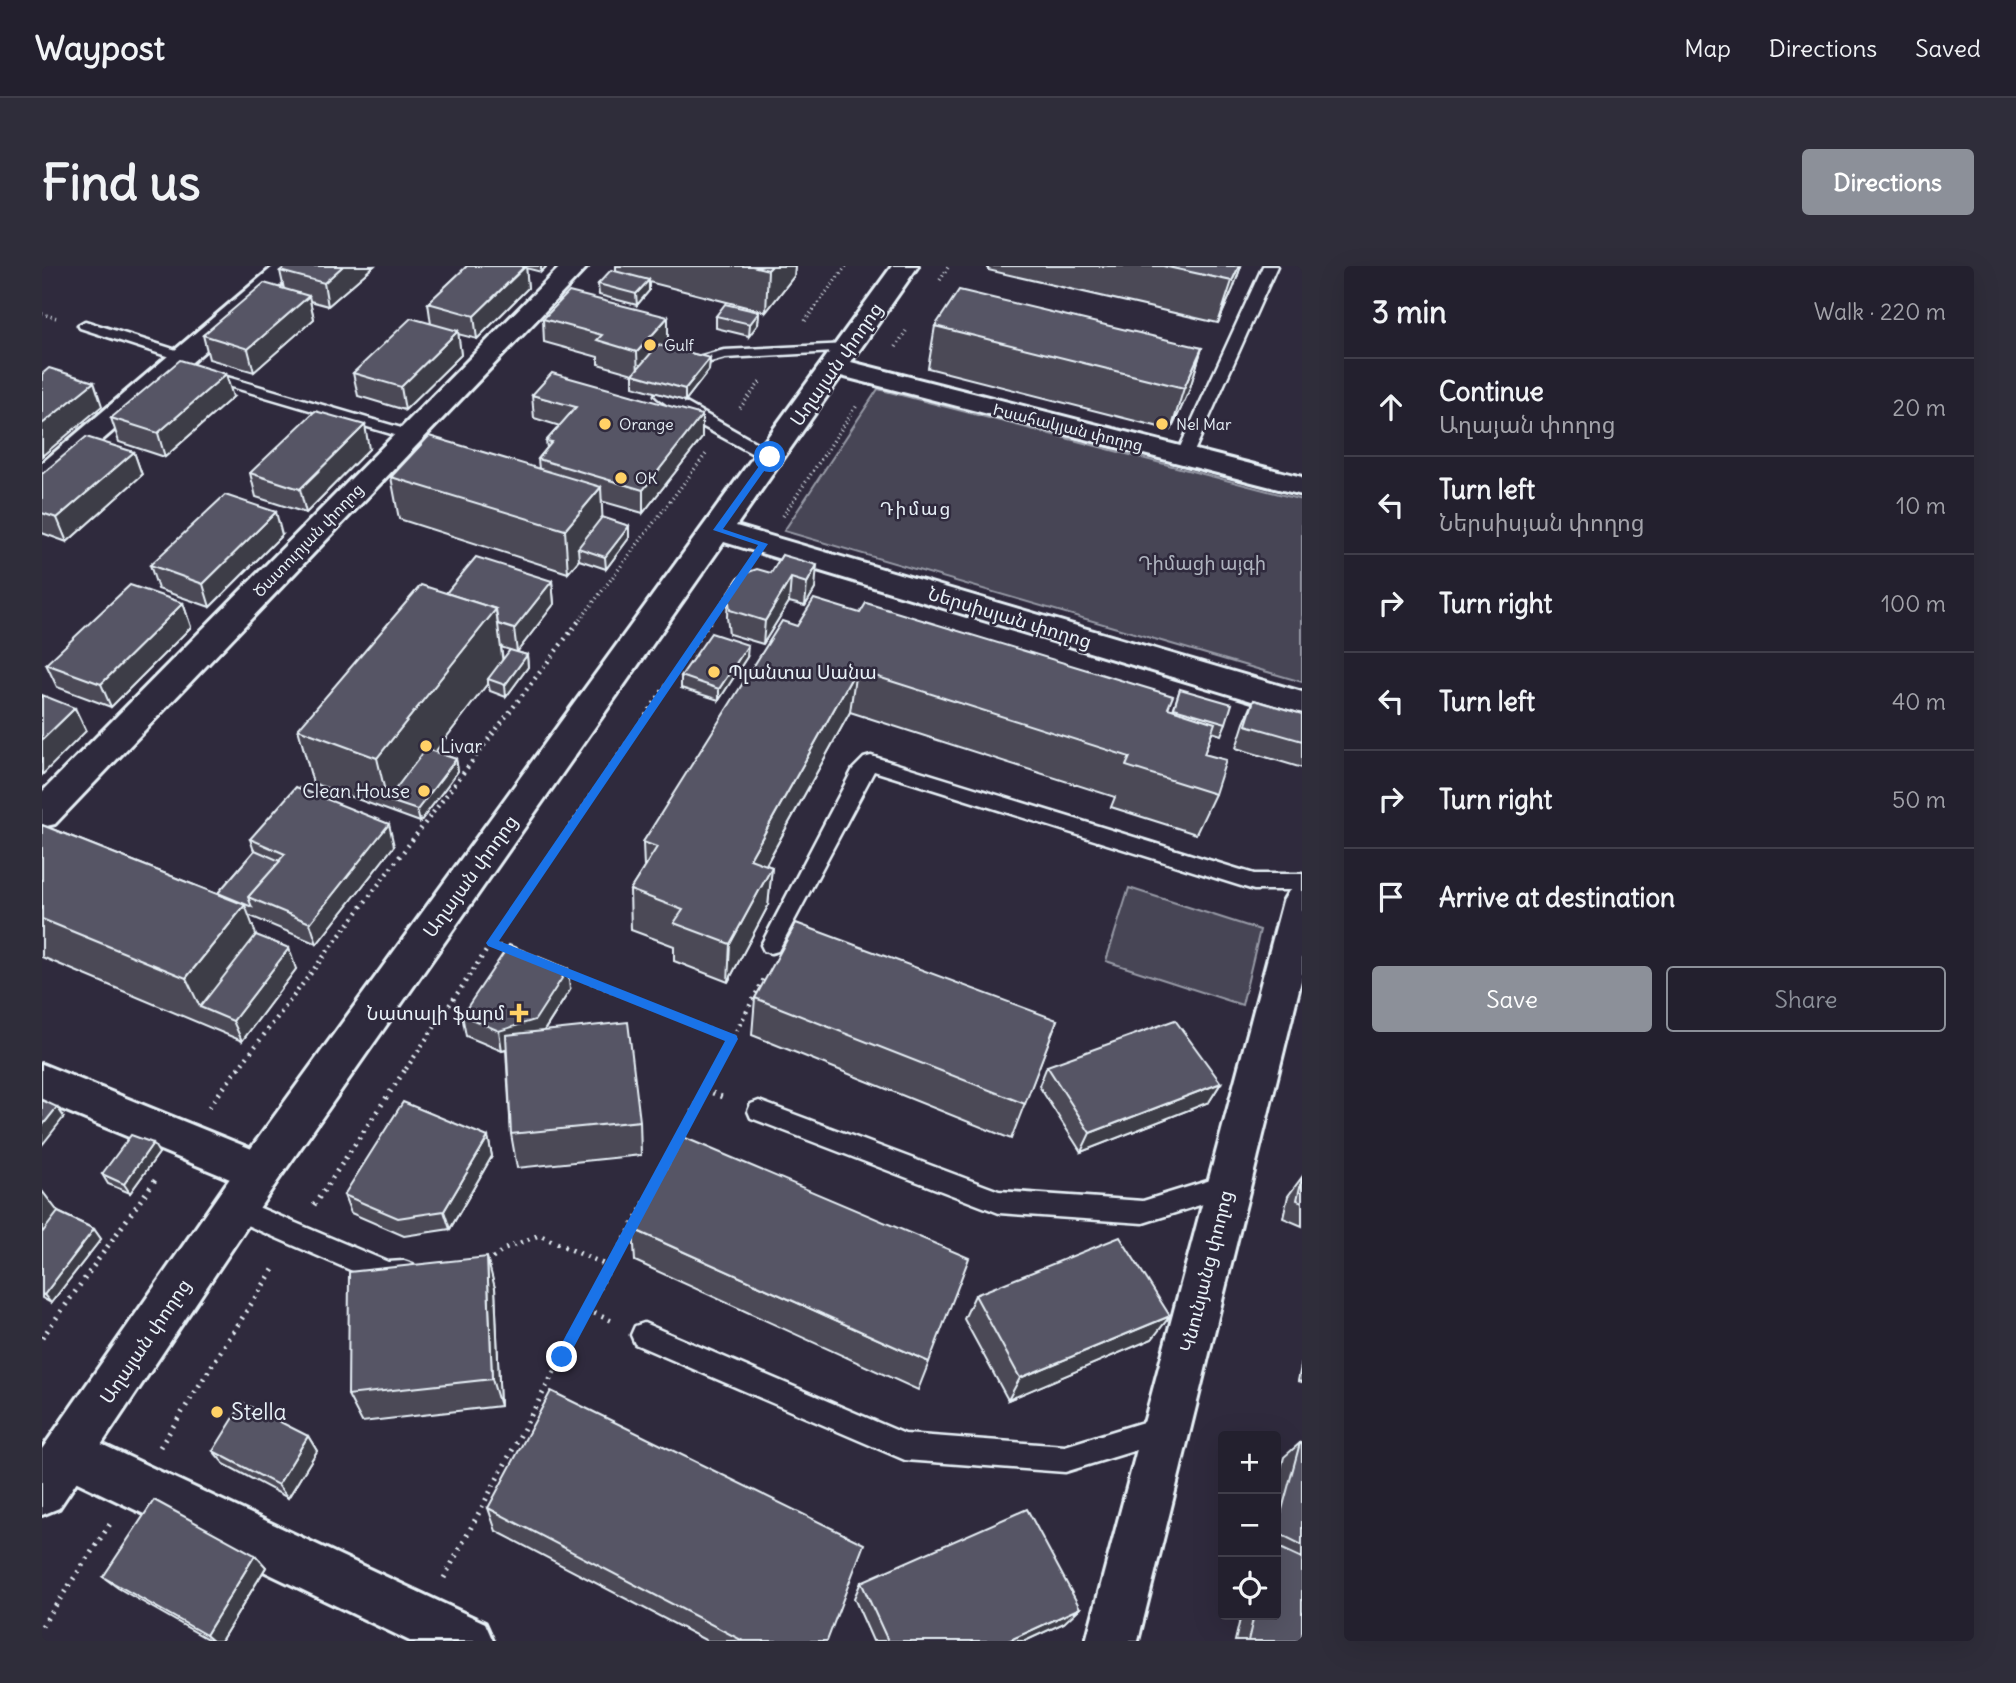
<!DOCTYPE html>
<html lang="en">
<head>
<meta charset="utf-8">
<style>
  :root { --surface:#23202e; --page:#2f2d3a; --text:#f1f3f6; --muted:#a3a3aa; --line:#403e4a; --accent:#8c9099 }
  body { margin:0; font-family:Delius,"Noto Sans Armenian",sans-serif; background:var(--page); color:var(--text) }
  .controls { position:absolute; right:21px; bottom:21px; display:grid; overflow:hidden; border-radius:7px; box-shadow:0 7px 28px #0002 }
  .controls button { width:63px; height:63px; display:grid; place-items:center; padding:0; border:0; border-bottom:2px solid var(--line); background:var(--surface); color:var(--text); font:35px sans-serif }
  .stop { position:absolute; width:21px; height:21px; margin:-16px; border:5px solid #1a73e8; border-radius:50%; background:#fff }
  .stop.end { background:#1a73e8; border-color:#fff; box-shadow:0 2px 7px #0008 }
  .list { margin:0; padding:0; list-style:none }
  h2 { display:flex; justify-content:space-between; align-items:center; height:91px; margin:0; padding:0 28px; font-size:30px }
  h2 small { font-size:23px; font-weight:400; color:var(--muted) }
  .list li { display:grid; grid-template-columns:46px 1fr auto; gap:21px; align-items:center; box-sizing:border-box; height:98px; padding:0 28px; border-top:2px solid var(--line) }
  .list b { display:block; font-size:26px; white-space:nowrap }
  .list p { margin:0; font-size:23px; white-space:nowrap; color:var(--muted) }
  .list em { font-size:23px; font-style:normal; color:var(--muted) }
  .actions { display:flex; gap:14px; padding:21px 28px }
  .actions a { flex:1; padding:16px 0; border:2px solid var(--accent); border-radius:7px; text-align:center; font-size:24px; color:var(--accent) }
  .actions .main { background:var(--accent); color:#fff }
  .icon { flex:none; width:38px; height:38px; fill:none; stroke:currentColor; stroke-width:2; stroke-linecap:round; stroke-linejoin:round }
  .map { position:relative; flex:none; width:1260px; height:1375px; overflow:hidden; border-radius:7px }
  header { display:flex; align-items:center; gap:42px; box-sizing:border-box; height:98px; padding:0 35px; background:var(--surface); border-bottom:2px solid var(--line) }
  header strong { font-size:33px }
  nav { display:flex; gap:38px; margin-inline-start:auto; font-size:24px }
  .intro { display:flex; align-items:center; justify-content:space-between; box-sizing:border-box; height:168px; padding:0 42px }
  h1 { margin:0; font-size:49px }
  .button { padding:18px 32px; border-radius:7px; background:var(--accent); color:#fff; font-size:24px; font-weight:700 }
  main { display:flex; gap:42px; padding:0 42px }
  aside { flex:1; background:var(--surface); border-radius:7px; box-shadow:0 7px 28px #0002 }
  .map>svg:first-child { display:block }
  .green { fill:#464455; stroke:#979aa6; stroke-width:2 }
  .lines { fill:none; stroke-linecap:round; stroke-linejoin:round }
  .service-casing { stroke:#e8f1f8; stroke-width:5 }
  .minor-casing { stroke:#e8f1f8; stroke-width:6 }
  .secondary-casing { stroke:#e8f1f8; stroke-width:6 }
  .path-far2 { stroke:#e8f1f8; stroke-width:3.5; stroke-dasharray:1 3.5; stroke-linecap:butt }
  .path-far1 { stroke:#e8f1f8; stroke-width:4.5; stroke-dasharray:2 5; stroke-linecap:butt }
  .path { stroke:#e8f1f8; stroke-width:5; stroke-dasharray:2 6; stroke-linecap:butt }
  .service { fill:#2f2a3d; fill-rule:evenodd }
  .minor { fill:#2f2a3d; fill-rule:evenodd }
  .secondary { fill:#2f2a3d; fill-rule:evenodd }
  .wall { fill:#4b4957; stroke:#e8f1f8; stroke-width:2; fill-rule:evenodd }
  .shaded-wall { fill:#3d3c47; stroke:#e8f1f8; stroke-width:2 }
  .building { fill:#575565; stroke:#e8f1f8; stroke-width:2 }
  .route { fill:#1a73e8 }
  .poi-dot { fill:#ffd166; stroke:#2f2a3d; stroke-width:2.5 }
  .labels { text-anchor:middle; stroke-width:5; stroke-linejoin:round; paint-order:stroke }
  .far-poi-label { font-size:16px; fill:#e8f1f8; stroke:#2f2a3d; text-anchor:start }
  .far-street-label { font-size:16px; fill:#e8f1f8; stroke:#2f2a3d }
  .far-neighbourhood-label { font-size:18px; letter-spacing:2px; fill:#e8f1f8; stroke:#2f2a3d }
  .street-label { font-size:19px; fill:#e8f1f8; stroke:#2f2a3d }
  .park-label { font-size:19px; fill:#afb4bf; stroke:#2f2a3d }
  .poi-label { font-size:19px; fill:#e8f1f8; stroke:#2f2a3d; text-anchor:start }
  .near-poi-label { font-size:23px; fill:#e8f1f8; stroke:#2f2a3d; text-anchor:start }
</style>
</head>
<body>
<header>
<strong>Waypost</strong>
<nav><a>Map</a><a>Directions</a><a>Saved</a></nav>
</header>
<div class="intro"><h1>Find us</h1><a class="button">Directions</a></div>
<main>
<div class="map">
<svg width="1260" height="1375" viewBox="0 0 1260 1375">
  <rect width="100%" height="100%" fill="#2f2a3d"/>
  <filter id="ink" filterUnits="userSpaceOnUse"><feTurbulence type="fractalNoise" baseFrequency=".0143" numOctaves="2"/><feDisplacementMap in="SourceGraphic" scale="14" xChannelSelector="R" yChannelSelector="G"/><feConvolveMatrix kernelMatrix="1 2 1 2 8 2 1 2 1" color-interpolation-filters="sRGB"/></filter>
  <g filter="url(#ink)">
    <!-- green -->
    <g class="green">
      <polygon points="836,123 1260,234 1260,416 742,265"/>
      <polygon points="1087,622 1218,664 1200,739 1064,695"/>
    </g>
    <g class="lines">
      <defs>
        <g id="service">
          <polygon points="1221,0 1235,0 1150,190 1148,193 1136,193 1134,190"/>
          <polygon points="43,55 147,88 149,91 147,94 137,94 38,62 36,59"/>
          <polygon points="806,78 813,82 811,85 683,92 646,102 639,98 641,95 682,84"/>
          <polygon points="161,104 373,166 376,169 368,174 363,172 156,111 154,108 156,105"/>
          <polygon points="621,124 734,188 736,191 734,194 722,194 645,152 616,132 613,129 616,126"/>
          <polygon points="829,490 1212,608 1260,608 1260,624 1212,624 832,505 736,685 729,687 722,685 719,679 811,503 822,492"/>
          <polygon points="717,835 957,925 1101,935 1185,909 1193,912 1197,920 1193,928 1101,957 957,947 709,852 706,845 709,838"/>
          <path d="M192,931L346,996L362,995L371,998L374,1006L371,1014C359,1019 348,1021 336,1016L184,950L180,942L184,934Z"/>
          <polygon points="602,1057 863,1168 1023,1180 1124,1149 1133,1153 1137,1162 1133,1171 1124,1175 1023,1206 863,1194 593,1078 589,1069 593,1060"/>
        </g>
        <g id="minor">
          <polygon points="232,0 260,0 10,218 0,221 0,197"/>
          <polygon points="519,0 546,0 13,558 0,561 0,526"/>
          <polygon points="1260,620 1260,711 1096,1375 1044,1375 1241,635 1247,625"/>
          <polygon points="0,798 232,892 238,906 232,920 217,925 0,835"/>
          <polygon points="27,1163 443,1357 451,1375 368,1375 10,1204 3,1187 10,1170"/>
        </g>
        <polygon id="secondary" points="850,0 876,0 809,96 1260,211 1260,229 799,110 694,260 1260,426 1260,450 682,276 232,920 17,1242 0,1249 0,1183 202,892"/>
      </defs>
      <!-- service casing -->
      <use href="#service" class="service-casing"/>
      <!-- minor casing -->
      <use href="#minor" class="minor-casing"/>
      <!-- secondary casing -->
      <use href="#secondary" class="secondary-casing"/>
      <!-- path-far2 -->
      <g class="path-far2">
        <polyline points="898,14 907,0"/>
        <polyline points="0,48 15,52"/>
        <polyline points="763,55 804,0"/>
        <polyline points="854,81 864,65"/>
        <polyline points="698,142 719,115"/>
        <polyline points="741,250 816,138"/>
        <polyline points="538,354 664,188"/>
        <polyline points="669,354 688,326"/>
      </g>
      <!-- path-far1 -->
      <g class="path-far1">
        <polyline points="450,677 469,685"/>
        <polyline points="523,706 690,773 723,711"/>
        <polyline points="196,803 539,352"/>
        <polyline points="364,803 670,352"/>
        <polyline points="674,803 690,773"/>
      </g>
      <!-- path -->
      <g class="path">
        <polyline points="663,824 685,833"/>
        <polyline points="167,841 197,801"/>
        <polyline points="272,939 365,801"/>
        <polyline points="444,997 463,983 497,969 568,1001"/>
        <polyline points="545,1044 570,1055"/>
        <polyline points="0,1072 116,910"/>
        <polyline points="118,1181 234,999"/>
        <polyline points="402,1312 675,801"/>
        <polyline points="0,1360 68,1258"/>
      </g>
      <!-- service -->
      <use href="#service" class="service"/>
      <!-- minor -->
      <use href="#minor" class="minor"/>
      <!-- secondary -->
      <use href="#secondary" class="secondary"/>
    </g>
    <!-- wall -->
    <g class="wall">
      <polygon points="332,0 286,40 268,35 272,53 212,106 167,93 161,69 242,23 238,5"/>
      <polygon points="425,0 505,0 499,6 484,2 486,22 435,73 416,68 419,89 363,144 316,130 311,107 389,58 386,37"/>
      <polygon points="574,0 753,0 752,10 724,46 607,16 607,25 595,39 557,29 556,18 574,5"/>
      <polygon points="946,0 1199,0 1191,23 1176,57 946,4"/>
      <polygon points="717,46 716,58 707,70 674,62 674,50"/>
      <polygon points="626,51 626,75 621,80 668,92 667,104 643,135 591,120 591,108 556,98 556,91 502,76 501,53"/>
      <polygon points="893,60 1160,82 1147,125 1129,164 886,102"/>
      <polygon points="490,129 660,172 601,247 559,235 560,252 587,260 587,272 564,303 537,294 526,307 357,253 349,211 497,203 496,193 505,182 504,175 518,160 492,152"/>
      <polygon points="191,131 123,191 77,176 69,152"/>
      <polygon points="327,183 264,247 214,231 208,207"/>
      <polygon points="92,186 100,209 25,276 0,267 0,208"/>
      <polygon points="240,269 168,341 116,323 108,299"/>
      <polygon points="740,289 773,323 763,340 747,336 721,378 687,368 685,351 686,328 729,307"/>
      <path d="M510,315L512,338L475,386L485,389L486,401L464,431L448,425L446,417L393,486L414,493L416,505L378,556L271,517L256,463ZM459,381L468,384L461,394Z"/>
      <polygon points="141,337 149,361 69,441 15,421 4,398"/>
      <polygon points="755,360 1131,444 1138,423 1184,457 1179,469 1170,466 1162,488 1173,528 1154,568 1069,541 1073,531 808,446 724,599 730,601 726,640 686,716 632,695 632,680 589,664 588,624 602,602 601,576"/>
      <polygon points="705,391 677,434 639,422 639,410"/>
      <polygon points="1212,434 1260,448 1260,502 1194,482 1202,457"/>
      <polygon points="0,559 177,629 176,627 212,585 208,573 352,580 275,678 206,649 214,669 254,703 200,775 0,691"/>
      <polygon points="528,724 502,765 598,855 599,889 475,902 469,868 464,784 460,785 424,770 420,749"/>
      <polygon points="713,732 1015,754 969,873 710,769"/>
      <polygon points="1005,800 1179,817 1167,836 1039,886 997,820"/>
      <polygon points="446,871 450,890 408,963 362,970 309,947 302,929"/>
      <polygon points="117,887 88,927 66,918 60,908"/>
      <polygon points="1260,911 1260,960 1241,952 1246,930"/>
      <polygon points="0,925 16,946 52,963 59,973 9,1037 0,1032"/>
      <polygon points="591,963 887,1096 876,1124 593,995"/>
      <polygon points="453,1022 458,1140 320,1156 306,1129"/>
      <polygon points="933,1029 1128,1050 1110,1073 966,1134 922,1053"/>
      <polygon points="1260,1096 1260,1116 1256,1115"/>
      <polygon points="266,1170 275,1185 246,1232 182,1198 171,1185"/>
      <polygon points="1258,1177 1260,1178 1260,1375 1193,1375 1199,1349 1234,1349 1234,1222 1242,1191"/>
      <polygon points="446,1242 785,1375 665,1375 454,1265"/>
      <polygon points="213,1289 224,1301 179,1375 169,1375 76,1322 61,1311"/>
      <polygon points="819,1316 1038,1342 1022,1357 983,1375 831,1375 812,1332"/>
    </g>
    <!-- shaded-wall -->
    <g class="shaded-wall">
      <polygon points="301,0 332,0 286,40 282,17"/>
      <polygon points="484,0 486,22 435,73 432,50"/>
      <polygon points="499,0 505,0 499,6"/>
      <polygon points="730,0 753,0 752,10 724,46 726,4"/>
      <polygon points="1197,0 1199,0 1191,23 1176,57 1190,15"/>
      <polygon points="607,14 607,25 595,39 594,28"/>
      <polygon points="267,30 272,53 212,106 206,83"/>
      <polygon points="717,46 716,58 707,70 708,58"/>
      <polygon points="626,51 626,75 596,109 595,86"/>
      <polygon points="416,65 419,89 363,144 359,121"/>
      <polygon points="1160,82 1147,125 1129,164 1142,122"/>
      <polygon points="668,92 667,104 643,135 643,123"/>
      <polygon points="184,108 191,131 123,191 116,167"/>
      <polygon points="52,116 60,140 0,190 0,158"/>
      <polygon points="660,149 660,172 601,247 601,224"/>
      <polygon points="323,159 327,183 264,247 258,223"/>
      <polygon points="92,186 100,209 25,276 15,252"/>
      <polygon points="559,221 561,263 536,282 537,294 526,307 523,264"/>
      <polygon points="234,246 240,269 168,341 161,318"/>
      <polygon points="587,260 587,272 564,303 563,291"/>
      <polygon points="775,299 773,323 763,340 765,317"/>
      <polygon points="749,312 747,336 721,378 723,355"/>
      <polygon points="510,315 512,338 475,386 472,363"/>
      <polygon points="141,337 149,361 69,441 59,418"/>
      <polygon points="454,343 461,398 446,413 446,417 354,537 345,534 335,492"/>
      <polygon points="706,379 705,391 677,434 677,423"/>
      <polygon points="485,389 486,401 464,431 463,419"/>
      <polygon points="814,404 808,446 705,633 708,593"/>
      <polygon points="33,442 44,465 0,509 0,474"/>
      <polygon points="414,493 416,505 378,556 375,544"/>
      <polygon points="347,558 352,580 275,678 268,657"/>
      <polygon points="730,601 726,640 686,716 688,678"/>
      <polygon points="203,639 222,690 158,741 144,712"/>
      <polygon points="247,682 254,703 200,775 191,755"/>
      <polygon points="526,703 528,724 496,774 460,785 457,765"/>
      <polygon points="1179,817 1167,836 1039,886 1048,867"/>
      <polygon points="15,841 22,851 0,879 0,860"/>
      <polygon points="446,871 450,890 408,963 402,945"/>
      <polygon points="111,877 117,887 88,927 82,918"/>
      <polygon points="0,925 23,955 0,985"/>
      <polygon points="52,963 59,973 9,1037 2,1029"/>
      <polygon points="445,991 453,1022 458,1140 450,1113"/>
      <polygon points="1128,1050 1110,1073 966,1134 978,1112"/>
      <polygon points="266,1170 275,1185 246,1232 236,1219"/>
      <polygon points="213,1289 224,1301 179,1375 171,1375 164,1369"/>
      <polygon points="1038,1342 1022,1357 983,1375 966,1375"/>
    </g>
    <!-- building -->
    <g class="building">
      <polygon points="244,0 301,0 282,17 238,5"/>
      <polygon points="425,0 483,0 432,50 386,37"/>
      <polygon points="710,0 730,0 726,4"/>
      <polygon points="1121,0 1197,0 1190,15"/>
      <polygon points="569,4 607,14 594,28 556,18"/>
      <polygon points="222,17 267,30 206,83 161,69"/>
      <polygon points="917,24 1160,82 1142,122 893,60"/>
      <polygon points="527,26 626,51 595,86 555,74 560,69 501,53"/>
      <polygon points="683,38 717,46 708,58 674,50"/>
      <polygon points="369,52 416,65 359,121 311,107"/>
      <polygon points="616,79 668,92 643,123 591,108"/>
      <polygon points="138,94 184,108 116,167 69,152"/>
      <polygon points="7,102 52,116 0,158 0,108"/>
      <polygon points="510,107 660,149 601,224 496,193 510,176 504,175 534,141 490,129"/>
      <polygon points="273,145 323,159 258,223 208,207"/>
      <polygon points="387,170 559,221 523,264 349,211"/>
      <polygon points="44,171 92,186 15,252 0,247 0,208"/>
      <polygon points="183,229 234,246 161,318 108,299"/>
      <polygon points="560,251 587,260 563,291 536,282"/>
      <polygon points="740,289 775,299 765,317 749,312 723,355 688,344 686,328 696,312 704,307 715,303 729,307"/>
      <polygon points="434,291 510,315 472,363 456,358 454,343 404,327"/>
      <polygon points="88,319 141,337 59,418 4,398"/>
      <polygon points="379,319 454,343 335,492 256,463"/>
      <polygon points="772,333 818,347 824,337 1131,430 1126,442 1173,457 1162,488 1184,494 1173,528 1084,500 1088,491 814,404 708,593 730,601 688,678 632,657 641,644 588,624 615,581 601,576 740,355 755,360"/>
      <polygon points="669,367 706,379 677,423 639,410"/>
      <polygon points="468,384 485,389 463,419 446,413"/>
      <polygon points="1138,423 1190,438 1184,457 1132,442"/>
      <polygon points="0,429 33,442 0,474"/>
      <polygon points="1212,434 1260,448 1260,475 1204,459"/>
      <polygon points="384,483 414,493 375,544 345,534"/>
      <polygon points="254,521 347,558 268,657 206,631 243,588 208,573"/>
      <polygon points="0,559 203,639 144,712 0,653"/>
      <polygon points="213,584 238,595 206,631 210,641 176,627"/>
      <polygon points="754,657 1015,754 983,838 713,732"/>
      <polygon points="214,669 247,682 191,755 158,741"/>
      <polygon points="467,679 526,703 493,754 457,765 420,749"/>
      <polygon points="1133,754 1179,817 1048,867 1005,800"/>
      <polygon points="586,756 598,855 469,868 464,769"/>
      <polygon points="0,834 15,841 0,860"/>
      <polygon points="361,836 446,871 402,945 356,952 302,929"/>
      <polygon points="89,869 111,877 82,918 60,908"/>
      <polygon points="641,871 927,992 887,1096 591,963"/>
      <polygon points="1260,912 1260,936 1255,934"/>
      <polygon points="16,946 52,963 2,1029 0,1028 0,967"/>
      <polygon points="1078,971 1128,1050 978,1112 933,1029"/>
      <polygon points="445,991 450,1113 306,1129 307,1006"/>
      <polygon points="509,1125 822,1278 785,1375 701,1375 446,1242"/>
      <polygon points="201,1137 266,1170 236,1219 171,1185"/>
      <polygon points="1258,1177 1260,1178 1260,1279 1234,1266"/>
      <polygon points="112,1234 213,1289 164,1369 61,1311"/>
      <polygon points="985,1243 1038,1342 966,1375 846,1375 819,1316"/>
      <polygon points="1234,1280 1260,1292 1260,1375 1206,1375 1212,1349 1234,1349"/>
    </g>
  </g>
  <!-- route -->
  <polygon class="route" points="725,189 732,191 681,263 726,278 457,675 694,769 696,773 524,1096 520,1098 513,1091 515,1086 683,775 446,680 444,677 716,279 671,264"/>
  <!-- markers -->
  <g class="poi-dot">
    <circle cx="608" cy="79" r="7"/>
    <circle cx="563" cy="158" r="7"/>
    <circle cx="1120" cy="158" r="7"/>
    <circle cx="579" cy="212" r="7"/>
    <circle cx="672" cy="406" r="7"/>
    <circle cx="384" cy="480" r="7"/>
    <circle cx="382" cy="525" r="7"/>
    <path d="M473.5 736.5h7v7h7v7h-7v7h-7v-7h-7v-7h7z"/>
    <circle cx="175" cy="1146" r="7"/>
  </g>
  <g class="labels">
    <!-- far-poi labels -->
    <g class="far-poi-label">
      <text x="622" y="85">Gulf</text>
      <text x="577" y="164">Orange</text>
      <text x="1134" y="164">Nel Mar</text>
      <text x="593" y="218">OK</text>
    </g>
    <!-- far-street labels -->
    <g class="far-street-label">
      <text transform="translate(1026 161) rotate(14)" y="6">Իսահակյան փողոց</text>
      <text transform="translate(266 274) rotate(-46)" y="6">Ծատուրյան փողոց</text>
    </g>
    <!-- far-neighbourhood labels -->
    <g class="far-neighbourhood-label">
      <text x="874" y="249">Դիմաց</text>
    </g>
    <!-- street labels -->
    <g class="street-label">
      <text transform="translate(794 98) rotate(-55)" y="7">Աղայան փողոց</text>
      <text transform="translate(968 351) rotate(17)" y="7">Ներսիսյան փողոց</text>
      <text transform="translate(428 610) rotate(-54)" y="7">Աղայան փողոց</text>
      <text transform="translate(1164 1005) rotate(-76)" y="7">Կնունյանց փողոց</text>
      <text transform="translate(103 1075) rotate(-56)" y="7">Աղայան փողոց</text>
    </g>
    <!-- park labels -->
    <g class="park-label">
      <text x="1160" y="304">Դիմացի այգի</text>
    </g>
    <!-- poi labels -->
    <g class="poi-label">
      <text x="686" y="413">Պլանտա Սանա</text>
      <text x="398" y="487">Livar</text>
      <text x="368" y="532" text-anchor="end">Clean House</text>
      <text x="463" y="754" text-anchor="end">Նատալի ֆարմ</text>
    </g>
    <!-- near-poi labels -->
    <g class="near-poi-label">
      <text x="189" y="1154">Stella</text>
    </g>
  </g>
</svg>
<div class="controls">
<button>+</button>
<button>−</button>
<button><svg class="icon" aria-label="locate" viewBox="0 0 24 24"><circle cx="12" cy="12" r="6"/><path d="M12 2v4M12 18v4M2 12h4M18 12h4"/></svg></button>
</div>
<div class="stop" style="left:728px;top:191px"></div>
<div class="stop end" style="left:520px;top:1091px"></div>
</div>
<aside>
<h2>3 min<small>Walk · 220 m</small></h2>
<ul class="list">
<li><svg class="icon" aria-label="ahead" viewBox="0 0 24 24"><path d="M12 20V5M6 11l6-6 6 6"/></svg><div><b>Continue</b><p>Աղայան փողոց</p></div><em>20 m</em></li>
<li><svg class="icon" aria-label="left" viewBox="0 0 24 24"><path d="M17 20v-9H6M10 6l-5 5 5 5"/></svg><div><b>Turn left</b><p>Ներսիսյան փողոց</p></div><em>10 m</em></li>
<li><svg class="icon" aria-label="right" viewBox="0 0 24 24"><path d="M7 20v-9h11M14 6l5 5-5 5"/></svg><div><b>Turn right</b></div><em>100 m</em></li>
<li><svg class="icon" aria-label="left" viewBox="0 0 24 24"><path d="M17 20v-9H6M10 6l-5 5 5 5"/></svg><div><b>Turn left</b></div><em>40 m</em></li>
<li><svg class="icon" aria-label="right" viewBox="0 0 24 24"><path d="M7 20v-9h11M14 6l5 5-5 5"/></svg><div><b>Turn right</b></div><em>50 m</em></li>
<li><svg class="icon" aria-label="arrive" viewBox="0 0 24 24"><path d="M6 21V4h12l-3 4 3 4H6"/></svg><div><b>Arrive at destination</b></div></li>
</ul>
<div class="actions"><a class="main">Save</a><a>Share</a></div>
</aside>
</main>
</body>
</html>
